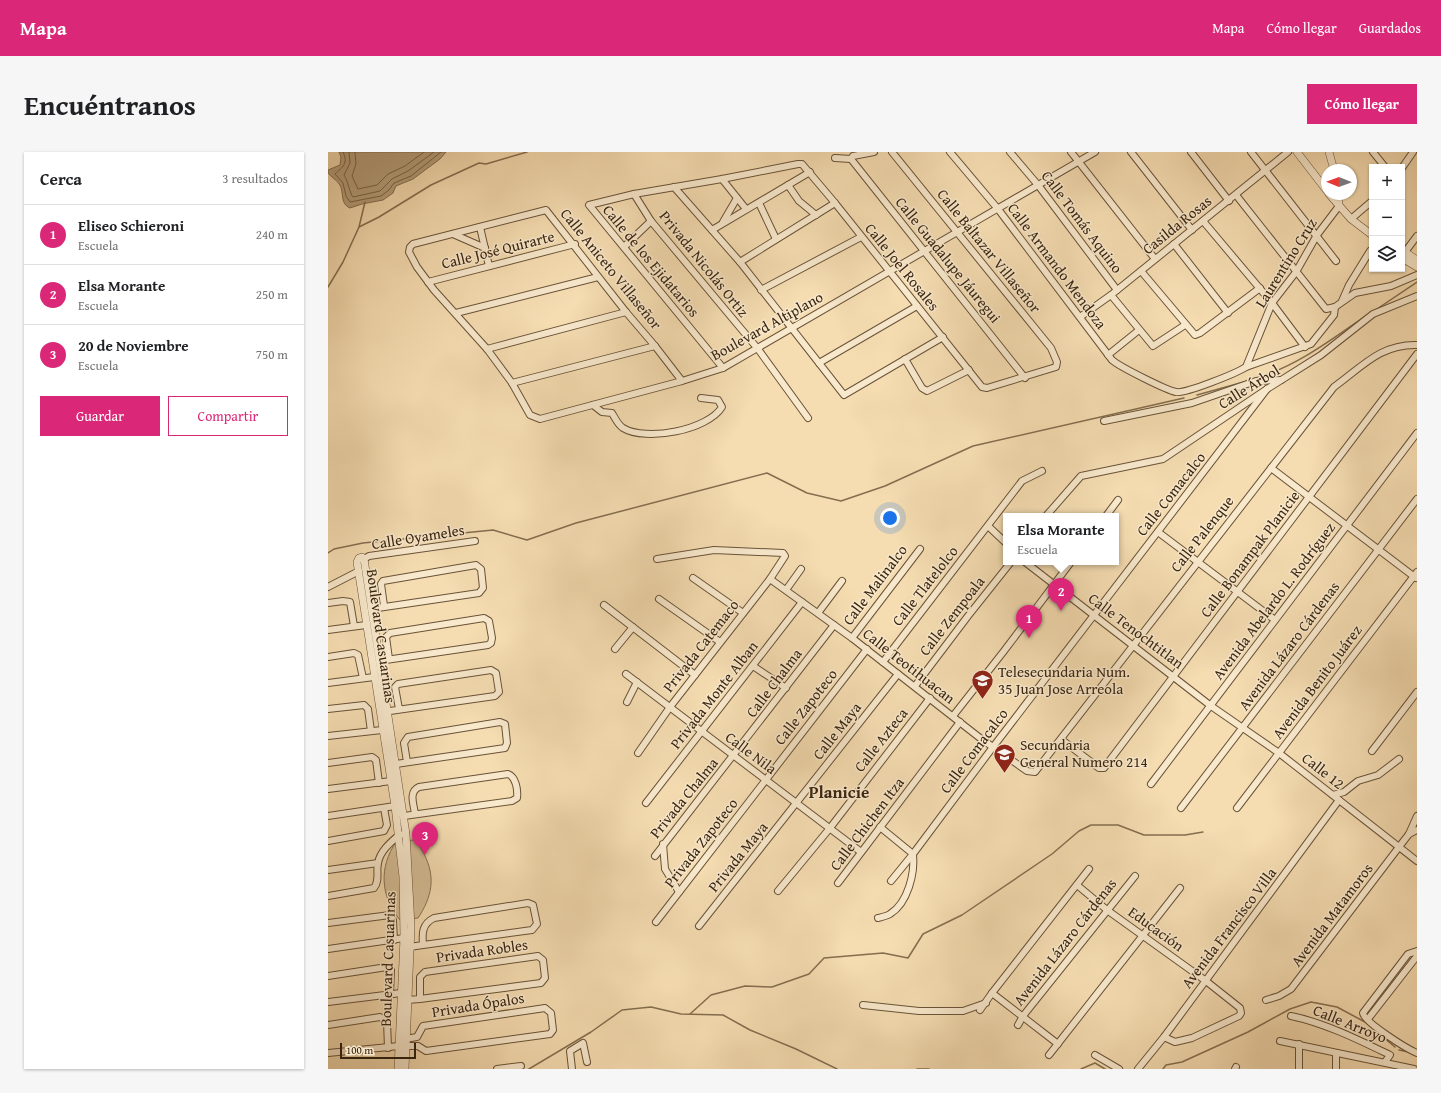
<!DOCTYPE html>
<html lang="es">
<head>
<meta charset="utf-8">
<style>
  :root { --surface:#fff; --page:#f6f6f6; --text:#202124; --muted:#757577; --line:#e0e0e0; --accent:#db2777 }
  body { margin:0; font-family:"Gentium Book Plus",serif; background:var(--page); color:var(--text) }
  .controls { position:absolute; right:12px; top:12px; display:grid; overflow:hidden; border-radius:0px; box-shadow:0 1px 3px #0004 }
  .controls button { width:36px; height:36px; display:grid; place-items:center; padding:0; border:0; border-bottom:1px solid var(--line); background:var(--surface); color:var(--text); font:20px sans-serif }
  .compass { position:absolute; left:993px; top:12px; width:36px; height:36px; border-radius:50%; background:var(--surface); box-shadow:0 1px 3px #0004; rotate:271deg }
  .scale { position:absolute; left:12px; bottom:10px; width:76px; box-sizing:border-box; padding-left:4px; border:2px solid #3a250f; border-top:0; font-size:11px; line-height:14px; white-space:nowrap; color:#3a250f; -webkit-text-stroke:3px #f8e8cc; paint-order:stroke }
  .you { position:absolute; left:562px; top:366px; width:14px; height:14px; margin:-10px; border:3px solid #fff; border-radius:50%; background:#1a73e8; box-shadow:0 0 0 6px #1a73e833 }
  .badge { display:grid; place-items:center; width:26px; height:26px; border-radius:50%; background:var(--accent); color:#fff; font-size:13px; font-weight:700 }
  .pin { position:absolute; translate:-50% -33px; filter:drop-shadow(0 1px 2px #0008) }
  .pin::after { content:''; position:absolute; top:21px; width:14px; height:12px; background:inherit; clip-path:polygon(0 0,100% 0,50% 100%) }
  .popup { position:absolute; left:675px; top:361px; width:116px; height:52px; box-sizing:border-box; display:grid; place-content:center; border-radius:0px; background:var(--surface); filter:drop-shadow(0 1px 3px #0005); font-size:13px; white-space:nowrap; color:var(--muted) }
  .popup b { font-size:15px; color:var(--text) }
  .popup::after { content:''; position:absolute; left:50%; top:100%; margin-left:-8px; border:8px solid transparent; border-top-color:var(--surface) }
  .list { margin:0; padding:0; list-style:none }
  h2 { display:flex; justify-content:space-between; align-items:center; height:52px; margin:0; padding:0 16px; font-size:17px }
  h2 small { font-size:13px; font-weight:400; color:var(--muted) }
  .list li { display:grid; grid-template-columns:26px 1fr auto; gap:12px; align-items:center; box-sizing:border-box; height:60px; padding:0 16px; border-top:1px solid var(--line) }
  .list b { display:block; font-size:15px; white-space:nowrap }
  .list p { margin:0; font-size:13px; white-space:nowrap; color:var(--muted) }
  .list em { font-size:13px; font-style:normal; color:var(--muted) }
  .actions { display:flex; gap:8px; padding:12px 16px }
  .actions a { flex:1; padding:9px 0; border:1px solid var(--accent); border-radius:0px; text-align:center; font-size:14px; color:var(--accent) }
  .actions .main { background:var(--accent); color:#fff }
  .icon { flex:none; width:22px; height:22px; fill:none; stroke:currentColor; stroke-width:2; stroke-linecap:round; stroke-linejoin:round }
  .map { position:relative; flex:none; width:1089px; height:917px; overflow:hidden; border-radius:0px }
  header { display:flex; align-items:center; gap:24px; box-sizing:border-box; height:56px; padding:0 20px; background:var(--accent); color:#fff }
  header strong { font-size:19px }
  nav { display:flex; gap:22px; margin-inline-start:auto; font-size:14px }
  .intro { display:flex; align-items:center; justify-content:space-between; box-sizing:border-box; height:96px; padding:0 24px }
  h1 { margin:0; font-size:28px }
  .button { padding:10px 18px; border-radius:0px; background:var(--accent); color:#fff; font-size:14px; font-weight:700 }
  main { display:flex; gap:24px; padding:0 24px }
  aside { flex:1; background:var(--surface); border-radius:0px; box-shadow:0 1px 3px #0004 }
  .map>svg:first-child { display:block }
  .green { fill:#d5bd95; stroke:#887152 }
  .water { fill:#b59e7a; stroke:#846e4f }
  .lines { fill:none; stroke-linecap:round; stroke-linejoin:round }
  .shore { stroke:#786244; stroke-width:1 }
  .stream { stroke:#846e4f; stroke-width:1.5 }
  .minor-casing { stroke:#695338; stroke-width:8 }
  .tertiary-casing { stroke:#695338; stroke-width:8 }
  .minor { stroke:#f8e8cc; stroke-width:6 }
  .tertiary { stroke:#f8e8cc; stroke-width:7 }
  .labels { text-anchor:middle; stroke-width:3; stroke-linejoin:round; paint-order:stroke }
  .street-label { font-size:15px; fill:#3a250f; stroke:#f8e8cc }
  .poi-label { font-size:15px; fill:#3a250f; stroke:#f8e8cc; text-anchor:start }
  .quarter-label { font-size:17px; font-weight:bold; fill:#3a250f; stroke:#f8e8cc }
</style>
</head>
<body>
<header>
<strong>Mapa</strong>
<nav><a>Mapa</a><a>Cómo llegar</a><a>Guardados</a></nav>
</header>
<div class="intro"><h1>Encuéntranos</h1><a class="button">Cómo llegar</a></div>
<main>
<aside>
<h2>Cerca<small>3 resultados</small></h2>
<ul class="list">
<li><span class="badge">1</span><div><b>Eliseo Schieroni</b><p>Escuela</p></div><em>240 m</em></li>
<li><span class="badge">2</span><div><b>Elsa Morante</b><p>Escuela</p></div><em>250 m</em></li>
<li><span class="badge">3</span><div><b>20 de Noviembre</b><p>Escuela</p></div><em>750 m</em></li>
</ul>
<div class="actions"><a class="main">Guardar</a><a>Compartir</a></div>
</aside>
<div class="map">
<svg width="1089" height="917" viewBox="0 0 1089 917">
  <rect width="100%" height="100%" fill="#f5dcb1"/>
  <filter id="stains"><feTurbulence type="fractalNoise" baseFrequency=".005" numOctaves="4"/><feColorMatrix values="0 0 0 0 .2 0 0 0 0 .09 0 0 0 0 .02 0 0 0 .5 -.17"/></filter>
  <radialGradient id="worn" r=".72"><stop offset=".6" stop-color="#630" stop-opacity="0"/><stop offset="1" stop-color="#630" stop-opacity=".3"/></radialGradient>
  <!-- green -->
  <path class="green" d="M85,688C91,691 93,697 96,702C108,725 104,745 90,766L72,768C52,744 51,715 68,690Z"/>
  <!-- water -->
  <path class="water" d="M11,0H118L112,7L85,27L68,34L65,41L55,48L34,52L22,56C12,52 16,41 12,33C9,28 3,25 0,21V18L12,13L13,5Z"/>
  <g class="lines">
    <!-- shore -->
    <g class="shore">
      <path d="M15,0C21,12 14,15 7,22L15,31L18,44L22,50L53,44L61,38L66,31L83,24L113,0"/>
      <path d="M21,0L22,11L16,23C20,29 22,42 25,45L52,39L64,27L80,19L106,0"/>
      <polyline points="27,0 28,12 24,24 30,37 49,33 60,22 77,14 96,0"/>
    </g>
    <!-- stream -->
    <g class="stream">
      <polyline points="31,75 37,50"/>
      <polyline points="0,135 15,110 31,75 51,65 103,33 151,11 158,12 199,0"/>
      <polyline points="1046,159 1089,130"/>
      <path d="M928,226C967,215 1003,188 1036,165"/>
      <polyline points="869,243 923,228"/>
      <polyline points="0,401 6,397 35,391 165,378 199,388 248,371 439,321 479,341 513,349 557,334 645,294 856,246"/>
      <polyline points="362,862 383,843 417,834 444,835 481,822 496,806 555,801 580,806 595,782 634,763 724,702 751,679 763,673 790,673 816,683 857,683 875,680"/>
      <polyline points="1071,898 1081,900"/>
      <polyline points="201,917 263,880 294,858 323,855 353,862 395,863 422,878 468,897 509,917"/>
      <polyline points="589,917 601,917"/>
      <polyline points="753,917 767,911 777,917"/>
      <polyline points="835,917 838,913 854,910 920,880 962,857 983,850 1009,855 1037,870 1067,895"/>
    </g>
    <defs>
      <g id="minor">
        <path d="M622,0L670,57L784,208C792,215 838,238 848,240C857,242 909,221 918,215L944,151L968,120L989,83L1011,54"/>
        <polyline points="682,0 710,33 789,138"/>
        <polyline points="743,0 827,107"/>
        <polyline points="803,0 864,78"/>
        <polyline points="863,0 901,49"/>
        <polyline points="923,0 1008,109"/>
        <polyline points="1045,0 1057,15"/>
        <polyline points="507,6 523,7"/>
        <polyline points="523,7 697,226"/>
        <polyline points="523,7 525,4 546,0"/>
        <polyline points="1074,16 1085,0"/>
        <polyline points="394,27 418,57"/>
        <polyline points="460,33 471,49 488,63"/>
        <polyline points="346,35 412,110 516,243 615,185"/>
        <polyline points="306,42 323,69 430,197 480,266"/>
        <polyline points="908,43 998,157 1007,155 1027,141 1063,134 1089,123"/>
        <polyline points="431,51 448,87"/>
        <polyline points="1023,67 1044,49"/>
        <polyline points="875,69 944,151 977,195"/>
        <polyline points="395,70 409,46"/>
        <polyline points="152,75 161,114"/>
        <polyline points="384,78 482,20"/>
        <polyline points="125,82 157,96"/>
        <polyline points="846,92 900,161"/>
        <polyline points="296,95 323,69"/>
        <polyline points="1077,100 1089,84"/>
        <polyline points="412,110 507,51"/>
        <polyline points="813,119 867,183 872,181 932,136"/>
        <polyline points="100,130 247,92"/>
        <polyline points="433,138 533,85"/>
        <polyline points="783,143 825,194 857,173"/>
        <polyline points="1014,149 1021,133 1042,99"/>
        <polyline points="128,161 270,125"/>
        <polyline points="752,165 783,143 960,0"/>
        <polyline points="159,197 298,160"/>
        <polyline points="780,203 811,178"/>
        <polyline points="577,207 594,236 599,239 641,218"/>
        <polyline points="491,211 589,154"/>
        <polyline points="918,215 983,192 1006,163 1007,155"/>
        <polyline points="395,216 261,53 306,42 394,27 470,12 474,12 507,51 654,235 659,236 728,215 729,210 723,196 564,0"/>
        <polyline points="354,229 327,194 298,160 218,58 85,92 82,95 81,100 89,115 106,138 159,197 184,231 202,263 212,267 354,229 395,216 767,0"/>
        <polyline points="184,231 327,194"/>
        <path d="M265,253L274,260L284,261C287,266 290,273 295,276C318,290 380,278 394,255L390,248L373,246"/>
        <polyline points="776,269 864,251 928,229 953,228"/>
        <polyline points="943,316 1088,426"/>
        <polyline points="718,364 753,324 835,307 939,237 993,203 1045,162 1089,144"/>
        <polyline points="778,364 790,348"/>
        <polyline points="660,374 678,391"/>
        <polyline points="830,380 947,468"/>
        <polyline points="36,407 41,404 147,389"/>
        <polyline points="697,410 883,554 951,601 1089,709"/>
        <polyline points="365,426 415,461"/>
        <path d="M442,427L524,486L652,586L699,619L707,620L1006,235C1034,215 1052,192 1089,193"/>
        <polyline points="0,435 31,419"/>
        <polyline points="458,438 473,417"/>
        <polyline points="331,447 392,490"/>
        <polyline points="0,451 15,449 22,450 26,474"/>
        <polyline points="276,453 367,523"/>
        <polyline points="43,457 151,441 155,436 153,417 148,413 55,429 53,432 56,454"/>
        <polyline points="490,461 514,429"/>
        <polyline points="0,478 38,473"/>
        <polyline points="524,486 592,397"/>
        <polyline points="287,497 305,475"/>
        <polyline points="0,505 26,501 30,503 35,526"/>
        <polyline points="51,509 160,493 163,491 164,486 161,469 156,466 62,481 58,485 61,507"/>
        <polyline points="555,510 694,329 714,319"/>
        <polyline points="425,514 458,536"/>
        <polyline points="298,522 533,700"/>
        <polyline points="0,531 46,525"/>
        <polyline points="587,534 640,464 683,410"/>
        <polyline points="299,550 309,530"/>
        <polyline points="0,557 36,553 40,557 43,579"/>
        <polyline points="55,560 167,544 171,540 168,521 163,518 70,532 67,535 71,557"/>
        <polyline points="625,564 676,499 743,410"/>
        <polyline points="0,584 54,578"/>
        <polyline points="734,588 771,616 776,616 1089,202"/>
        <polyline points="1044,599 1089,540"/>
        <polyline points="310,601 342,555 442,427 457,404 455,401 386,398 329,407"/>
        <polyline points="0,611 44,605 48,608 51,631"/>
        <polyline points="68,612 177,596 179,591 177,572 172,570 80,585 76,591 79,610"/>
        <polyline points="823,632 1089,281"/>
        <polyline points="0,637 63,629"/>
        <polyline points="1005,643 1016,640 1030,629 1050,623 1071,607"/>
        <polyline points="318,651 474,450"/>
        <polyline points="853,656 1089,347"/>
        <polyline points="909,656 1089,420"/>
        <polyline points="0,664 67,654"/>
        <path d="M76,664L184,649L189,646C190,638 188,625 180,622L91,635C80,640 86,653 87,662"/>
        <polyline points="1081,682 1089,664"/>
        <polyline points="0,689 56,679 59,673 56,656"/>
        <polyline points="335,692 337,717 351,740"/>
        <polyline points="327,704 506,473"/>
        <polyline points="0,718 50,711"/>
        <polyline points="563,729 585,702 665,595 939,237"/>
        <polyline points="510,731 632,570"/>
        <polyline points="749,733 779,758 878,829 912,856 913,861 911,864 864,886 847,890 836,885"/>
        <polyline points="450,739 502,676 602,546"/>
        <path d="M0,744L46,736C52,729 48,719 50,711C52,699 63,690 71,683L78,682"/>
        <path d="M550,766C554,765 559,764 562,762C580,751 587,721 585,702L552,675"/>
        <polyline points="328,770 539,497"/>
        <polyline points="0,771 62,763 65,768 66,788"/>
        <polyline points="371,774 570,522"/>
        <path d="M83,795L88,794L204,778L209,772L205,753L200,751L106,766C94,772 94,781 95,793"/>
        <polyline points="0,797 76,786"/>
        <path d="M1089,799L1080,802L1035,861C1036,870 1079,897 1089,901"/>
        <polyline points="0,824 59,815 63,818 62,842"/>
        <polyline points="664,841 730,892"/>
        <polyline points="79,848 92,847 213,831 217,826 215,808 210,804 97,820 92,825 92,847"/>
        <polyline points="938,848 951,844 963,837 1071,695 1081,682 1089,678"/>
        <polyline points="0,850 73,841"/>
        <polyline points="535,853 591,859 635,859 658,851"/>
        <polyline points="652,858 664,841 761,717"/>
        <path d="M963,864C997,871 1031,888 1062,903L1057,910"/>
        <polyline points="1040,867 1089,804"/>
        <polyline points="0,873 52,865 59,869 60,896"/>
        <polyline points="690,873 695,864 807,724"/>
        <polyline points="952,889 1086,917"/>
        <polyline points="77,894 90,894 98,899 222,882 225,878 223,861 217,856 95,874 89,885 77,887"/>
        <polyline points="0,901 71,894"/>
        <polyline points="1008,901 1008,917"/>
        <polyline points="721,903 852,736"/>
        <polyline points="767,903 791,917"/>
        <polyline points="169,917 193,914"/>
        <polyline points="244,917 242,899 255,891 259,910"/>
        <polyline points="810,917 836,885 1011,648"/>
        <polyline points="907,917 908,915"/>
        <polyline points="971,917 971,892"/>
      </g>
      <g id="tertiary">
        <polyline points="969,0 999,39"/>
        <polyline points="1001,0 1006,18"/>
        <polyline points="1001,42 1023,67 1044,83"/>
        <polyline points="1010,42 1011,54"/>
        <polyline points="1074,98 1089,108"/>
        <polyline points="1074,106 1089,115"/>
        <polyline points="70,917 76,786 75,725 67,654 29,410 31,406 34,405 36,407 78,682 83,775 77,917"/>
      </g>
    </defs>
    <!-- minor casing -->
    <use href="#minor" class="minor-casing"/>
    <!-- tertiary casing -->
    <use href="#tertiary" class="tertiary-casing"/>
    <!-- minor -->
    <use href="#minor" class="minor"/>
    <!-- tertiary -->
    <use href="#tertiary" class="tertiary"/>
  </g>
  <!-- icons -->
  <defs>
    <symbol id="school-pin" viewBox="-11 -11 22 30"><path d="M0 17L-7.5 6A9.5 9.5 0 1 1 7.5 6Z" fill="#8f2418" stroke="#f8e8cc"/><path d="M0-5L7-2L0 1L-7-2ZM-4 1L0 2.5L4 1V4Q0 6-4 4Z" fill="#fff"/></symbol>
  </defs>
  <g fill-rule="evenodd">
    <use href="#school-pin" x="642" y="516" width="25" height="34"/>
    <use href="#school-pin" x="664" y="590" width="25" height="34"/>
  </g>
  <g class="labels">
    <!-- street labels -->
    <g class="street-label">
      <text transform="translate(754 70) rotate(53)" y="5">Calle Tomás Aquino</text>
      <text transform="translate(849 73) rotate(-39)" y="5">Casilda Rosas</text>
      <text transform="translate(170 98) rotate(-14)" y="5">Calle José Quirarte</text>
      <text transform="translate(661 99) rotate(51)" y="5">Calle Baltazar Villaseñor</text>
      <text transform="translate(620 108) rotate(51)" y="5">Calle Guadalupe Jáuregui</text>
      <text transform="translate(323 109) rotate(50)" y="5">Calle de los Ejidatarios</text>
      <text transform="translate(958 111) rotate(-58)" y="5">Laurentino Cruz</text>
      <text transform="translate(376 112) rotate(51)" y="5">Privada Nicolás Ortiz</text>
      <text transform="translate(729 114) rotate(53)" y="5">Calle Armando Mendoza</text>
      <text transform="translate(574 115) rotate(51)" y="5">Calle Joel Rosales</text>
      <text transform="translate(283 117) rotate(51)" y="5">Calle Aniceto Villaseñor</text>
      <text transform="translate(439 174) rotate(-29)" y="5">Boulevard Altiplano</text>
      <text transform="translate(921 235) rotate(-32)" y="5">Calle Árbol</text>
      <text transform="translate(843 342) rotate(-52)" y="5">Calle Comacalco</text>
      <text transform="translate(874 382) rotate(-52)" y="5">Calle Palenque</text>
      <text transform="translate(90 385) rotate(-9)" y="5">Calle Oyameles</text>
      <text transform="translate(922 402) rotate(-53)" y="5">Calle Bonampak Planicie</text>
      <text transform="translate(547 433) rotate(-53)" y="5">Calle Malinalco</text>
      <text transform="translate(597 434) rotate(-52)" y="5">Calle Tlatelolco</text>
      <text transform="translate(946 449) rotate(-53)" y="5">Avenida Abelardo L. Rodríguez</text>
      <text transform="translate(624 464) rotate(-52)" y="5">Calle Zempoala</text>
      <text transform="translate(808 479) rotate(37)" y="5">Calle Tenochtitlan</text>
      <text transform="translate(53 484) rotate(82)" y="5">Boulevard Casuarinas</text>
      <text transform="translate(373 494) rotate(-52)" y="5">Privada Catemaco</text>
      <text transform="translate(961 494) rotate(-53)" y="5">Avenida Lázaro Cárdenas</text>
      <text transform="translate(581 514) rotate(38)" y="5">Calle Teotihuacan</text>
      <text transform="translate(989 530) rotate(-53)" y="5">Avenida Benito Juárez</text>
      <text transform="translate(446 531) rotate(-53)" y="5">Calle Chalma</text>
      <text transform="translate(386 543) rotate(-52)" y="5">Privada Monte Alban</text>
      <text transform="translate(478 555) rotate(-52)" y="5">Calle Zapoteco</text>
      <text transform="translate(509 579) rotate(-52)" y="5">Calle Maya</text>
      <text transform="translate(553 588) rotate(-52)" y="5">Calle Azteca</text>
      <text transform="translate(646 599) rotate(-53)" y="5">Calle Comacalco</text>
      <text transform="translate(423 601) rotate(37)" y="5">Calle Nila</text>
      <text transform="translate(995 619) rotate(38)" y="5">Calle 12</text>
      <text transform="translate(356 646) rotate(-51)" y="5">Privada Chalma</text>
      <text transform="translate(539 672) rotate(-53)" y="5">Calle Chichen Itza</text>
      <text transform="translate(373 691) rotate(-52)" y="5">Privada Zapoteco</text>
      <text transform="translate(410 705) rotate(-51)" y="5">Privada Maya</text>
      <text transform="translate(1004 763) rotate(-53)" y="5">Avenida Matamoros</text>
      <text transform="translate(901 776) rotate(-53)" y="5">Avenida Francisco Villa</text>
      <text transform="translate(828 777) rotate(36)" y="5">Educación</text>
      <text transform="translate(737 790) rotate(-52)" y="5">Avenida Lázaro Cárdenas</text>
      <text transform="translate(154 799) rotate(-8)" y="5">Privada Robles</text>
      <text transform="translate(60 807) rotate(-88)" y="5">Boulevard Casuarinas</text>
      <text transform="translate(150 853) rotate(-9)" y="5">Privada Ópalos</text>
      <text transform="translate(1022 872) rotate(22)" y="5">Calle Arroyo</text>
    </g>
    <!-- poi labels -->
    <g class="poi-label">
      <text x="670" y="525">Telesecundaria Num.<tspan x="670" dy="17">35 Juan Jose Arreola</tspan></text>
      <text x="692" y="598">Secundaria<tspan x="692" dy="17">General Numero 214</tspan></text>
    </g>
    <!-- quarter labels -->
    <g class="quarter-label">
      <text x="511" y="646">Planicie</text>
    </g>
  </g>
  <rect width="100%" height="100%" filter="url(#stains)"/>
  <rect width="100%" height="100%" fill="url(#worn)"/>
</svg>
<div class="controls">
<button>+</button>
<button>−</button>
<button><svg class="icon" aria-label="layers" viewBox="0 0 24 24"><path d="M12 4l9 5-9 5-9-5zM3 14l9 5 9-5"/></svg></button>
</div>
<svg class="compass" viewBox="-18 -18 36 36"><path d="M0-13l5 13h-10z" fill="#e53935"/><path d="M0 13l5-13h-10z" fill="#757577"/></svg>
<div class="scale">100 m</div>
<div class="you"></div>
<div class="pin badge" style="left:701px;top:486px">1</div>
<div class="pin badge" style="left:733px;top:459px">2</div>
<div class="popup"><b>Elsa Morante</b>Escuela</div>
<div class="pin badge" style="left:97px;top:703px">3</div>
</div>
</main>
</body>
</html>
